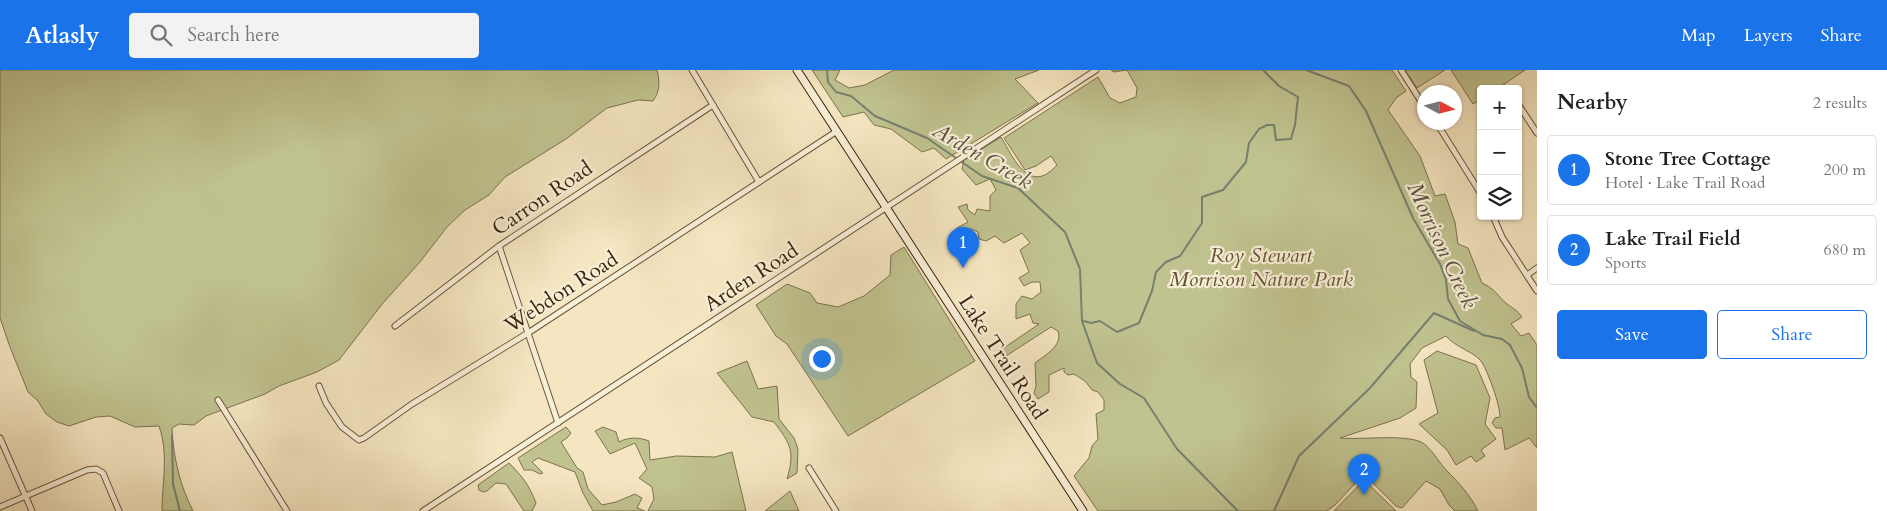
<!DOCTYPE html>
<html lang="en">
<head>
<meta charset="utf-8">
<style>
  :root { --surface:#fff; --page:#f2f2f2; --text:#222; --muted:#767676; --line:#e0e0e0; --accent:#1a73e8 }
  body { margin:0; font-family:Cardo,serif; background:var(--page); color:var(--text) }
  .controls { position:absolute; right:15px; top:15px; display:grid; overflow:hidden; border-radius:5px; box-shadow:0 1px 4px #0004 }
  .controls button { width:45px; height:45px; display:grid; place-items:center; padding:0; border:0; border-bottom:1px solid var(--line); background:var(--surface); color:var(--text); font:25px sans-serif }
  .compass { position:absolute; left:1417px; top:15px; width:45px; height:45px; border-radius:50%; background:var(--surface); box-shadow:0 1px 4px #0004; rotate:97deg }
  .you { position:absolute; left:821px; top:288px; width:18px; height:18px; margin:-12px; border:4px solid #fff; border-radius:50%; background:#1a73e8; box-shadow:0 0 0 8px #1a73e833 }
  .badge { display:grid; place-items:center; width:32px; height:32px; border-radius:50%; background:var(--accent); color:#fff; font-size:16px; font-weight:700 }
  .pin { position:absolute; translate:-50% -41px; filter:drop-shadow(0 1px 2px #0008) }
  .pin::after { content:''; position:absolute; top:26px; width:18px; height:15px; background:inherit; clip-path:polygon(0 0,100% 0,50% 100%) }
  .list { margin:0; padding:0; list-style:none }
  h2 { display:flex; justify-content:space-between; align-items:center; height:65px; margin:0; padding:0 20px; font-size:21px }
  h2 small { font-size:16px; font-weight:400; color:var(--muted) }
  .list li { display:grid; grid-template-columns:32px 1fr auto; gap:15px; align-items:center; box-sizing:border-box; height:70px; margin:0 10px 10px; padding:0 10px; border:1px solid var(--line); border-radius:5px }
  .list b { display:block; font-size:19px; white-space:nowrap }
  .list p { margin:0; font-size:16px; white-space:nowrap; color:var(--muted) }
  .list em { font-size:16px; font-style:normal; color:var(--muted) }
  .actions { display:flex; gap:10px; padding:15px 20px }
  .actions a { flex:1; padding:11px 0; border:1px solid var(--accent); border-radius:5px; text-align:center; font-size:18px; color:var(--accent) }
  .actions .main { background:var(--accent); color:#fff }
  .icon { flex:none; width:28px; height:28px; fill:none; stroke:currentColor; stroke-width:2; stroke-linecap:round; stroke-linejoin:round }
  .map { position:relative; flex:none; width:1537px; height:441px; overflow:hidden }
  header { display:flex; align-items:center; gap:30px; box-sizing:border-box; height:70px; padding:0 25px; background:var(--accent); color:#fff }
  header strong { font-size:24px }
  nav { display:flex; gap:28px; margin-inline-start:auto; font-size:18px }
  .search { width:350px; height:45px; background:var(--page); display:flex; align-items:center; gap:12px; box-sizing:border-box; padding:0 18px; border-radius:5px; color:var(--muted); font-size:19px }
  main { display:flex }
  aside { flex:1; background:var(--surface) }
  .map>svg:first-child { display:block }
  .green { fill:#c0c390; stroke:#7f724e }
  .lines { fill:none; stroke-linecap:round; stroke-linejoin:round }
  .stream { stroke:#76816f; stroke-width:2 }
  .street-casing { stroke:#6c533a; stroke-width:7 }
  .secondary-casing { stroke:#3e220d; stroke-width:9 }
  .street { stroke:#f8efd7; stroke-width:5 }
  .secondary { stroke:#f8efd7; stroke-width:7 }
  .labels { text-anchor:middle; stroke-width:4.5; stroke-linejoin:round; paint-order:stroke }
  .street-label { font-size:21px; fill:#3e220d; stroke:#f8efd7 }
  .park-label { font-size:21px; font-style:italic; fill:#655234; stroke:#f8efd7 }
  .water-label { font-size:22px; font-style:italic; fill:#5a513e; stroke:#f8efd7 }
</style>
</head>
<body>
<header>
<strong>Atlasly</strong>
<div class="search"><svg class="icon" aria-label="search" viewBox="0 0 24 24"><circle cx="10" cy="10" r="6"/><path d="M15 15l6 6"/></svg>Search here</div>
<nav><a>Map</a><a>Layers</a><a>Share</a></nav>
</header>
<main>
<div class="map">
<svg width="1537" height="441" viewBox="0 0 1537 441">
  <rect width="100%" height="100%" fill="#f5e6c1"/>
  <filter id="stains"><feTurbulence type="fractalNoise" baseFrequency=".004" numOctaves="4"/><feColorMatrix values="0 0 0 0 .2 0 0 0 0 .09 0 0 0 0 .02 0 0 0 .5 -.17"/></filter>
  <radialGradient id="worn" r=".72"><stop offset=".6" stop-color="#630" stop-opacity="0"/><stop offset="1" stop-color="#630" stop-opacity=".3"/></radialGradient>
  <!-- green -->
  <g class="green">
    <path d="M0,0H657C660,11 660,22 653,31L638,30L607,38L566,69L505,107L489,125L465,140L447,157L420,192L383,233L339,290L317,302L279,316L265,324L206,346L194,355L179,354L172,358C173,386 180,416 193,441H162C162,412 169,385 159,356L135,357L110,346L96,347L69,356L57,352L46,344L38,331L28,322L10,277L0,248Z"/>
    <polygon points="812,0 840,0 835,10 849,18 865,15 894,0 1039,0 1015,9 1038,33 946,89 934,78 922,82 891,59 874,55 864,42 843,47"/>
    <path d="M1111,0H1392L1406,21L1396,28L1388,40L1420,86L1435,126L1445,124L1455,152L1458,174L1468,178L1482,213C1496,219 1497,226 1507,234C1514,239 1517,240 1522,247L1511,254L1521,266L1529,263L1537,275V378L1529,368L1505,380L1502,358H1496L1492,353L1495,348L1500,347C1500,335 1488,301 1481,291C1474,282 1455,277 1446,266L1422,278L1410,294L1411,307L1417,312L1416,338L1400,348L1340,368C1361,370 1403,364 1421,372C1430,376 1440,394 1447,401C1459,413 1470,425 1478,441H1455L1449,435L1440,419L1426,411L1402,438L1396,436L1364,404L1335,435L1327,441H1098L1074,406L1089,388L1092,376L1098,369L1096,344L1104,340V330L1098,322L1092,320L1085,311L1074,304L1068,305L1064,302V298L1049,305V322L1038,329L1034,323L1036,316L1035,293C1045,285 1063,276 1058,261L1051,257L1006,286L1001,285V280L1039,254L1033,253L1030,244L1016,249V234L1022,226L1032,229L1041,222L1040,212H1032L1024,216L1019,208L1029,202L1020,180L1030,173L1022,163L1004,173L995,166L986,171L979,169L978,162L972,159L957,167L953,163L957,158L968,152L958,137L967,134L968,140L975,145L977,139L990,141V126L996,120L990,109L976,115L962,99L964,90L1001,67C1010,81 1023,115 1045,105C1049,103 1054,98 1057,95L1051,86L1036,96L1025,100L1004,68L1098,7L1110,28L1120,33L1136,27L1137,18L1127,0L1114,2Z"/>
    <polygon points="1405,0 1445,0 1417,18"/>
    <polygon points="1451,0 1525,0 1497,19 1481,19 1481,29 1473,34"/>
    <polygon points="904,177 975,291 848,366 787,274 776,266 756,235 787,214 810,223 817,233 838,237 864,226 890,205 891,185"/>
    <polygon points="1437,281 1476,295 1490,328 1485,354 1496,369 1481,380 1485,386 1476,392 1471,386 1456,395 1447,380 1419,354 1438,343 1424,290"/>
    <path d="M747,291L758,319L777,316L779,349L794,368L798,379L797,403L787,409C795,382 791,374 774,352L752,347L717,303Z"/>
    <polygon points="566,357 571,363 567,368 561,372 577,398 583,402 588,419 602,435 616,432 635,424 642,428 637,438 645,441 593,441 583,423 575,402 538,388 532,392 543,403 540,404 532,400 524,400 518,388"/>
    <path d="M603,357L616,362L619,372C628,367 639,367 649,371L650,390L676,386L715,387L732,382L746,441H648L654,429L652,417L639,408L647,399L635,373L610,384L595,361Z"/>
    <path d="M509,393C523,407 529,415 536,433L532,441H524L506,414L496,413L487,421L483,422L479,420L478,415Z"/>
    <polygon points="1364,410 1396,441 1334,441"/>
    <polygon points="790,421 799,441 765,441"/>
  </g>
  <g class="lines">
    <!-- stream -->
    <g class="stream">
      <polyline points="827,0 828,12 836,22 851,26 875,46 927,68 982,106 1018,118 1065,162 1080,199 1082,251 1097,293 1120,314 1144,328 1177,379 1238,441"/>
      <polyline points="1306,0 1349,16 1366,41 1413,148 1440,194 1446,210 1448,229 1460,251 1483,265 1502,269 1510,275 1522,298 1529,327 1537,338"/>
      <polyline points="1084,251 1091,253 1100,251 1117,262 1139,253 1152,221 1156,202 1166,192 1180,186 1202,153 1202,127 1223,120 1246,92 1249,73 1259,59 1267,55 1274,55 1276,70 1291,69 1295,55 1298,27 1279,16 1263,0"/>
      <polyline points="172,365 173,414 180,441"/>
      <polyline points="1274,441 1299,386 1370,318 1434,243 1474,261"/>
    </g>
    <defs>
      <g id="street">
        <polyline points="692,0 759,112"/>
        <polyline points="1401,0 1424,36"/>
        <polyline points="1518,34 1537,63"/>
        <polyline points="1436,52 1481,124"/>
        <polyline points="1493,146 1502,167 1537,221"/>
        <polyline points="499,176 558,353"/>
        <polyline points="1527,205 1537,198"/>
        <polyline points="395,256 499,176 713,35"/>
        <polyline points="319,316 326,333 342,357 359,370 364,368 412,334 528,263 837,61"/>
        <polyline points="218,330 287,441"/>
        <polyline points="0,368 32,441"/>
        <polyline points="809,398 836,441"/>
        <polyline points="0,437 87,400 96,399 103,403 119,441"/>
        <polyline points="423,441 1096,0"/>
      </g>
      <polyline id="secondary" points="797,0 1083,441"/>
    </defs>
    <!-- street casing -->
    <use href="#street" class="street-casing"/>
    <!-- secondary casing -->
    <use href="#secondary" class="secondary-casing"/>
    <!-- street -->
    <use href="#street" class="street"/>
    <!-- secondary -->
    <use href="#secondary" class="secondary"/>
  </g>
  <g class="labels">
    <!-- street labels -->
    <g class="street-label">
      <text transform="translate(542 128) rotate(-34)" y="7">Carron Road</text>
      <text transform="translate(751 207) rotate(-33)" y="7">Arden Road</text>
      <text transform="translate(561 222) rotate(-33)" y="7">Webdon Road</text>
      <text transform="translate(1003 287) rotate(57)" y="7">Lake Trail Road</text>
    </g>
    <!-- park labels -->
    <g class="park-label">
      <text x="1261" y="192">Roy Stewart<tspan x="1261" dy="24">Morrison Nature Park</tspan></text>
    </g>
    <!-- water labels -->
    <g class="water-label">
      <text transform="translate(983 85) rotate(30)" y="8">Arden Creek</text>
      <text transform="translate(1443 175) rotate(65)" y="8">Morrison Creek</text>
    </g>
  </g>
  <rect width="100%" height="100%" filter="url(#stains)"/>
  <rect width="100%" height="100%" fill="url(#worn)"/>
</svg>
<div class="controls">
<button>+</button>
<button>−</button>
<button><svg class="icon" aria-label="layers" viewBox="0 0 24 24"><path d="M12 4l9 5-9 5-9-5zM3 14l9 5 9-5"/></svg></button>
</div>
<svg class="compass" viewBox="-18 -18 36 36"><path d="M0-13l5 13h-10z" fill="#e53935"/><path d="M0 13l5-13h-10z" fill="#767676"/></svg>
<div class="you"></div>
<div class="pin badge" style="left:963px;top:198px">1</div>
<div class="pin badge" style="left:1364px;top:425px">2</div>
</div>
<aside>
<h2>Nearby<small>2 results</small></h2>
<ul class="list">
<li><span class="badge">1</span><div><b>Stone Tree Cottage</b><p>Hotel · Lake Trail Road</p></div><em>200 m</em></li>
<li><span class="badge">2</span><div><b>Lake Trail Field</b><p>Sports</p></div><em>680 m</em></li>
</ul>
<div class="actions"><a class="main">Save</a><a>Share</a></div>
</aside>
</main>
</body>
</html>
